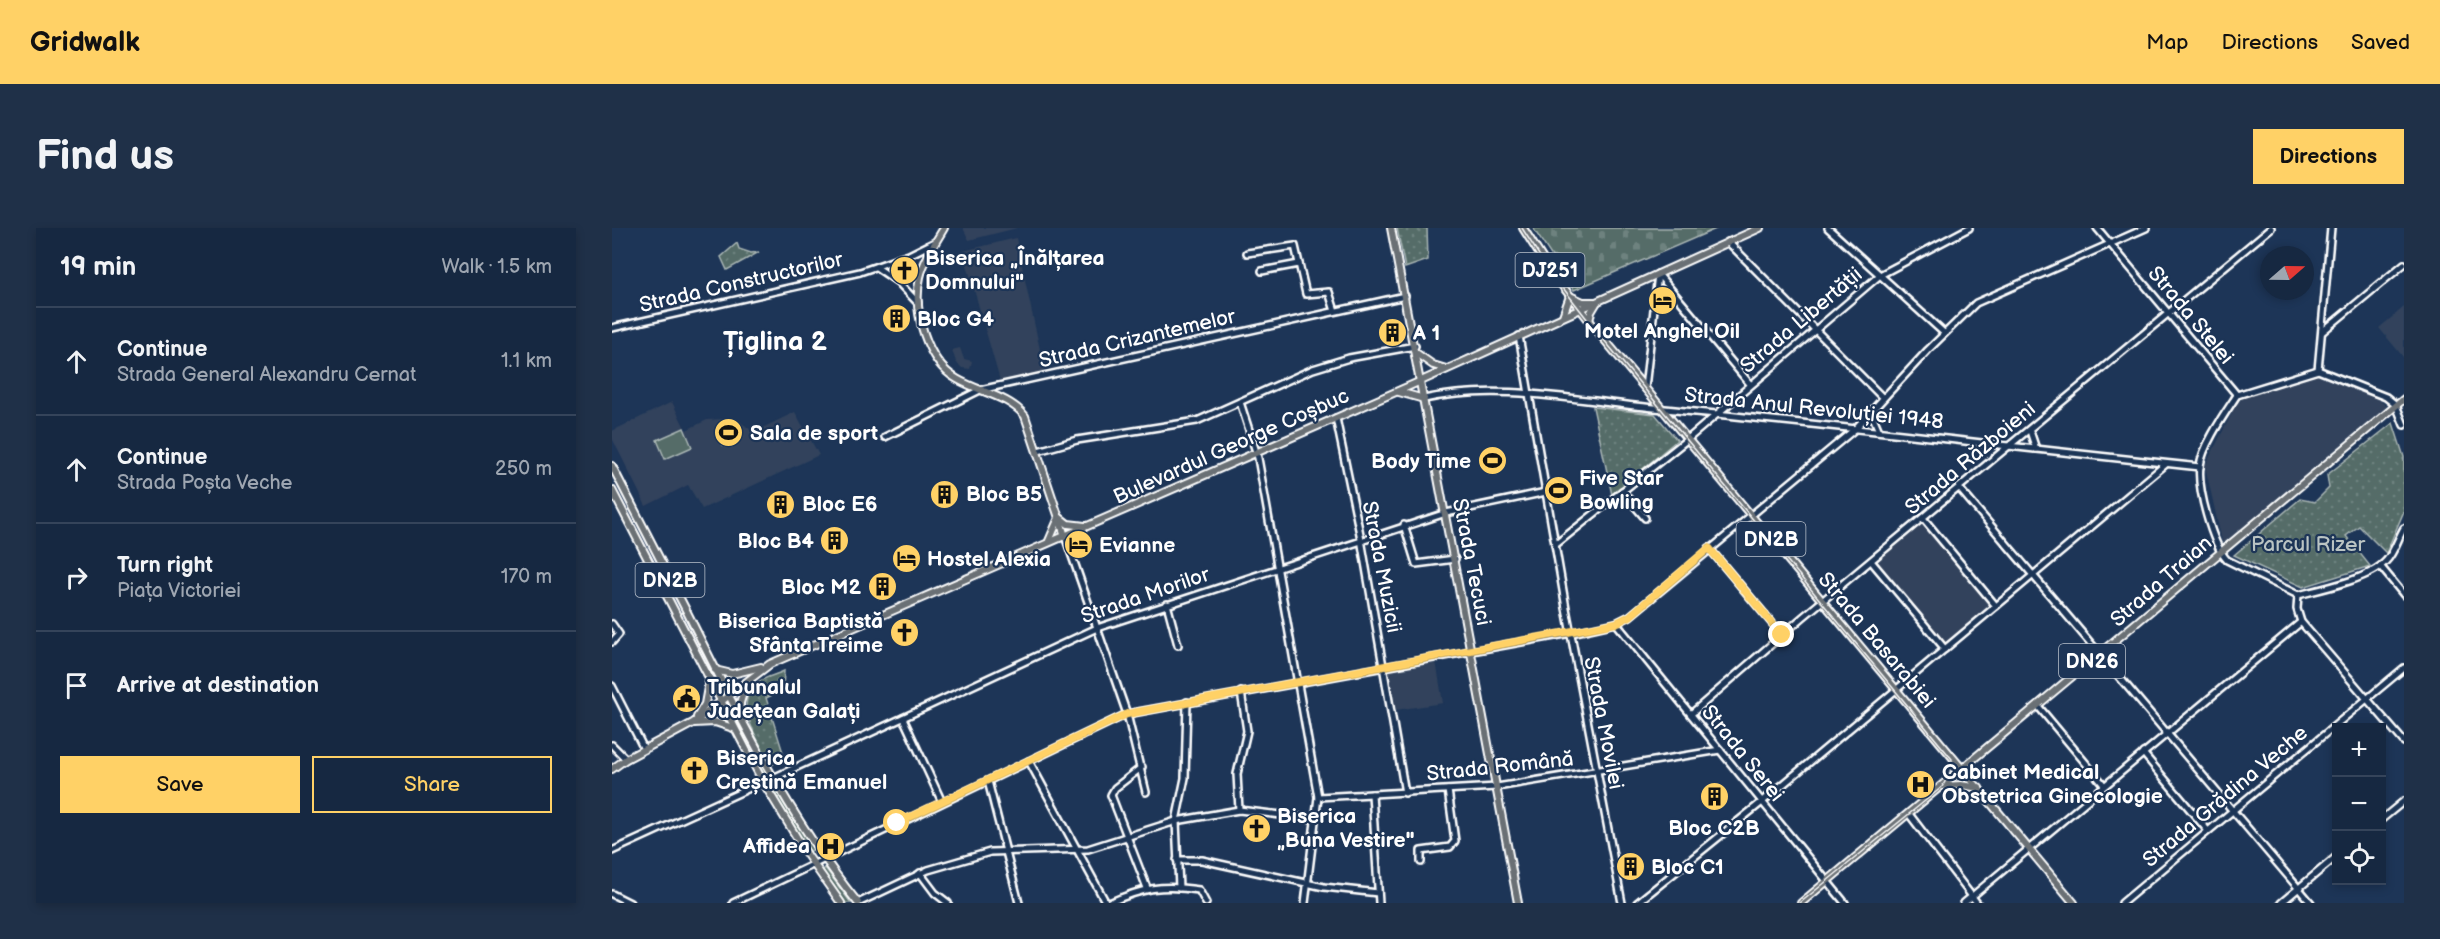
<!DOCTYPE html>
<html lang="en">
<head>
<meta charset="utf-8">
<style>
  :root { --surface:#162841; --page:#1f3048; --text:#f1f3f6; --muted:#9ea6b1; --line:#35445a; --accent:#ffd166 }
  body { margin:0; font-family:"Balsamiq Sans",sans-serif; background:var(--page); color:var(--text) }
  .controls { position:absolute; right:18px; bottom:18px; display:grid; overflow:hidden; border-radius:0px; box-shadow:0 3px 9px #0003 }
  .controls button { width:54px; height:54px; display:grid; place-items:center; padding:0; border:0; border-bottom:2px solid var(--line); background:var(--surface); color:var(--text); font:30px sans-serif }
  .compass { position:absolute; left:1648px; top:18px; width:54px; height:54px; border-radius:50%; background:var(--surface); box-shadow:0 3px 9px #0003; rotate:70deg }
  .stop { position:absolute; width:18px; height:18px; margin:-14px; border:4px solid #ffd166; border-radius:50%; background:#fff }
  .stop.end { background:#ffd166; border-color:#fff; box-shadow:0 2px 6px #0008 }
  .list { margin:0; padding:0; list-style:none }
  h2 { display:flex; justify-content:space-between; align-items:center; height:78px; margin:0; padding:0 24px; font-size:26px }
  h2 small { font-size:20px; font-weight:400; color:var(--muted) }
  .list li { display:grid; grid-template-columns:39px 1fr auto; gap:18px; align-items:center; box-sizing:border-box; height:108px; padding:0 24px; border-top:2px solid var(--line) }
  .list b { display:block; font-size:22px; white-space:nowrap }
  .list p { margin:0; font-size:20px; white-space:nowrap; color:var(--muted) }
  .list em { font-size:20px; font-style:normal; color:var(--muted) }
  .actions { display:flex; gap:12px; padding:18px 24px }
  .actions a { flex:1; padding:14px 0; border:2px solid var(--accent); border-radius:0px; text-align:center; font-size:21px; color:var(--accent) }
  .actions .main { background:var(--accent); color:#111 }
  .icon { flex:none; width:33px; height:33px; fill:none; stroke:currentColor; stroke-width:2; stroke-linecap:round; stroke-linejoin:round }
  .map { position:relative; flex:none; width:1792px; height:675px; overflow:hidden; border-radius:0px }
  header { display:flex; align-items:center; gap:36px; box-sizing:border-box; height:84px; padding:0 30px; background:var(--accent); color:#111 }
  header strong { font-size:28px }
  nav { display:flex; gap:33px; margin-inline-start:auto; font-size:21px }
  .intro { display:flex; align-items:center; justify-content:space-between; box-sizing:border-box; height:144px; padding:0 36px }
  h1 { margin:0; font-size:42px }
  .button { padding:15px 27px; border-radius:0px; background:var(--accent); color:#111; font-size:21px; font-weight:700 }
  main { display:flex; gap:36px; padding:0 36px }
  aside { flex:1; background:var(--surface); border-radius:0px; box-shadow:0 3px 9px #0003 }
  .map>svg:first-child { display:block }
  .built { fill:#30425c }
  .grass { fill:#546c68; stroke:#aab6b4; stroke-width:1.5 }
  .cemetery { fill:url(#cemetery-stones); stroke:#aab6b4; stroke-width:1.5 }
  .park { fill:url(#park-dots); stroke:#aab6b4; stroke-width:1.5 }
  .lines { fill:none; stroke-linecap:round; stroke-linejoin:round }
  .minor-casing { stroke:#fff; stroke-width:10 }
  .major-casing { stroke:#fff; stroke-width:10 }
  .minor { stroke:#1d3557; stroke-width:5 }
  .major { stroke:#6a7074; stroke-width:6 }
  .tram { stroke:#fff; stroke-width:1.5 }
  .route { stroke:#ffd166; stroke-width:8 }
  .labels { text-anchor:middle; stroke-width:4.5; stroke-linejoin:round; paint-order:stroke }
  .shield { fill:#1d3557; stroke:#bbc2cd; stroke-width:1.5 }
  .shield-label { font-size:20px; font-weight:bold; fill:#fff }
  .poi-label { font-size:21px; font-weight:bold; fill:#fff; stroke:#1d3557; text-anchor:start }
  .street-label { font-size:21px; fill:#fff; stroke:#1d3557 }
  .park-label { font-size:21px; fill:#bbc4c3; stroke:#1d3557 }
  .district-label { font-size:27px; font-weight:bold; fill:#fff; stroke:#1d3557 }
</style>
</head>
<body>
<header>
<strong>Gridwalk</strong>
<nav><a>Map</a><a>Directions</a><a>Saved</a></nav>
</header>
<div class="intro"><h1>Find us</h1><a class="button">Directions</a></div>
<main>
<aside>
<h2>19 min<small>Walk · 1.5 km</small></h2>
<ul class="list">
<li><svg class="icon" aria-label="ahead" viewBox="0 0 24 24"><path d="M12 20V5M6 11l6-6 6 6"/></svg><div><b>Continue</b><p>Strada General Alexandru Cernat</p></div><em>1.1 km</em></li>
<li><svg class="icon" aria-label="ahead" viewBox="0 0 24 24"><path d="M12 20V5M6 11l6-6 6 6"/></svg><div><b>Continue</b><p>Strada Poșta Veche</p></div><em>250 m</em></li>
<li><svg class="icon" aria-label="right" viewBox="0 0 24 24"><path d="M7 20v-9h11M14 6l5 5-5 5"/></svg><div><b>Turn right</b><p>Piața Victoriei</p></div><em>170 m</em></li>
<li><svg class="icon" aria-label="arrive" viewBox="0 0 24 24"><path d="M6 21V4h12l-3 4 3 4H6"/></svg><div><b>Arrive at destination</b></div></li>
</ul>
<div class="actions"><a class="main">Save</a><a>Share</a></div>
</aside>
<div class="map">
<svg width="1792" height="675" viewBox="0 0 1792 675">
  <defs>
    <pattern id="cemetery-stones" width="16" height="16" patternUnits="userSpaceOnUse" patternTransform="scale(1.5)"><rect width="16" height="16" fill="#546c68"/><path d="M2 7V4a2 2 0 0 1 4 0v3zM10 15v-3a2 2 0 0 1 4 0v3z" fill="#6e827f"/></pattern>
    <pattern id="park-dots" width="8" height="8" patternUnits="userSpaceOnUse" patternTransform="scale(1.5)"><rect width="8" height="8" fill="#546c68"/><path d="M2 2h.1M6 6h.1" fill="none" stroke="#6e827f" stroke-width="1.8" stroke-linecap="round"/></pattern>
  </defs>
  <rect width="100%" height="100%" fill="#1d3557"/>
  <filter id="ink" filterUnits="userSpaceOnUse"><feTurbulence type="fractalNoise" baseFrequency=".0167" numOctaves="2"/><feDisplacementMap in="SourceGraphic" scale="12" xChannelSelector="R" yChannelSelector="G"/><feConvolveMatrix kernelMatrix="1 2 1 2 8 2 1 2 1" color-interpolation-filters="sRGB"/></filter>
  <g filter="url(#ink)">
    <!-- built -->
    <g class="built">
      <polygon points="351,0 405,0 357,12"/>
      <polygon points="404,10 433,145 388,153 351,23"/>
      <polygon points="1792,79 1792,130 1767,100"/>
      <polygon points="348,120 352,131 360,133 358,141 350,140 344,134 340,122"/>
      <polygon points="1701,146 1765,170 1777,180 1611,318 1593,238 1623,179 1632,167"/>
      <polygon points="60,174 74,202 95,192 123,190 142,204 183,184 207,227 90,281 76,257 34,278 0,210 0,203"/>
      <polygon points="1309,293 1381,378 1333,418 1262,334"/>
      <polygon points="824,433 831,475 784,482 776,441"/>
    </g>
    <!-- grass -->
    <g class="grass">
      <polygon points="123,193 129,209 111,217 104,201"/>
      <polygon points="72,200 80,219 53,231 45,212"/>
      <polygon points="119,479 156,546 154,549 116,481"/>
      <polygon points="158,552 201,621 198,624 154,554"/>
      <polygon points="213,640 239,675 233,675 210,643"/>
    </g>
    <!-- cemetery -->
    <polygon class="cemetery" points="921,0 1106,0 962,62"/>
    <!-- park -->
    <g class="park">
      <polygon points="785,0 815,0 816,32 793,40"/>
      <polygon points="125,15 127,21 139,25 147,24 115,42 109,29"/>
      <polygon points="981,179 1043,186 1065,212 1000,267"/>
      <polygon points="1781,195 1792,229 1792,283 1774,325 1747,298 1734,308 1758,338 1691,359 1622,327 1688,271 1703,274 1717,260 1715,247"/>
      <path d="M172,443L171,462L154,470L173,531L159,537C149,516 118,474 145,455C152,449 164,447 172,443Z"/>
    </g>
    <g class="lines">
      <defs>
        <g id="minor">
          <polyline points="1216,0 1332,105"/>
          <polyline points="1485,0 1625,167"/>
          <polyline points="1116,14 1271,170"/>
          <polyline points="635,25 683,18 694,66 717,64 723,83"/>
          <polyline points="264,39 286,54 306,75"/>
          <polyline points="650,43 687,36"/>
          <polyline points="1046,46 1138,156"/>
          <polyline points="0,100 248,44 297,27 323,14"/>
          <polyline points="1710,104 1792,36"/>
          <polyline points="907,108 954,380 1010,675"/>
          <polyline points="1706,142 1719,0"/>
          <polyline points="1033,160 1046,46"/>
          <path d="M812,171C888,154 966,173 1042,180C1224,197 1406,220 1588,239"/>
          <polyline points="628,174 646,230 706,569 693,675"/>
          <polyline points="1259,184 1267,203"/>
          <polyline points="724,190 749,311 793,565"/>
          <path d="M1792,197L1784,177L1774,169L1706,142L1625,167C1614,184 1590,218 1588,238C1585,260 1600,316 1615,332L1686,367C1710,361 1758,351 1774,333C1782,325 1786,310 1792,300"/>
          <polyline points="1418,203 1424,221"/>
          <polyline points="273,209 368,162 793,68"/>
          <polyline points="426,223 465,212 585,193 701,141 737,130 803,118"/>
          <polyline points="1347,260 1699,675"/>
          <polyline points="1010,263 1033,290"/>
          <polyline points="1311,290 1384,378"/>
          <polyline points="792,297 804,336 843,331"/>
          <polyline points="453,308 515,486 534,564"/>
          <polyline points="943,317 1077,210 1268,47 1357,0"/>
          <polyline points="1097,320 1170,407"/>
          <polyline points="1259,333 1333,421"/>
          <polyline points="1769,339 1792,367"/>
          <polyline points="1686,367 1685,381 1689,394 1792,514"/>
          <polyline points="555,376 566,417"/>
          <polyline points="1004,395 1233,675"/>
          <polyline points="0,396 7,406 0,414"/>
          <polyline points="0,458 32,521"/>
          <polyline points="1426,478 1492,557"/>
          <polyline points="1079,486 1191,389 1659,0"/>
          <polyline points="291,490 330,574"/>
          <polyline points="0,517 14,531"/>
          <polyline points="1531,525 1596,603"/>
          <polyline points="417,533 494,675"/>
          <polyline points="530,539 503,560 499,567 535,660"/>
          <polyline points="161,550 485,400 834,285 934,264"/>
          <polyline points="376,553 407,675"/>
          <polyline points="760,566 767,675"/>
          <polyline points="706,569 885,559 1108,522"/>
          <polyline points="627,582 625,546 635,503 629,464"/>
          <polyline points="1297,586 1365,675"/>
          <polyline points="1770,591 1792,573"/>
          <polyline points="0,623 151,554"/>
          <polyline points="565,632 590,632 712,659 766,665"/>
          <polyline points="809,634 809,623 838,619 843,613 836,562"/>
          <polyline points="308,645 323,665 336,675"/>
          <polyline points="567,660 564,593 573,550 575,474"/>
          <polyline points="0,666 18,675"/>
          <polyline points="121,675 515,486 959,405 1004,395 1018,388 1243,201 1316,122 1364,75 1534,0"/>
          <polyline points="246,675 316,642 378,624 476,621 564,593 627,582 703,591"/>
          <path d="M497,675C530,660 551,656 587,662L594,675"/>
          <polyline points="1025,675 1150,574 1554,236"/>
          <polyline points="1352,675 1689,394"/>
          <polyline points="1510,675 1792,440"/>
          <polyline points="1669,675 1724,629"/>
        </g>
        <g id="major">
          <path d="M332,0C323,15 312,32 308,49C300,83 315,134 345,151C367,164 397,168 413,188L453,308"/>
          <polyline points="779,0 906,675"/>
          <polyline points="911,0 935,38 987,105 1462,675"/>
          <polyline points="951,88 958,68 971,74 982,74"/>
          <polyline points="977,93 979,84 985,74"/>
          <polyline points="804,125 821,137 834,141"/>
          <polyline points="787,164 812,171"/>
          <path d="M0,238C25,287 50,335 75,384C125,485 175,587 246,675"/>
          <polyline points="0,262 151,554 196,628 229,675"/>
          <polyline points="447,289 456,296 473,298"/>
          <polyline points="437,313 446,292"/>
          <polyline points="103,442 120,446 149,439"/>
          <polyline points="85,489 93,476 97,454"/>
          <polyline points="128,489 128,475 134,455"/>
          <polyline points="82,495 103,494 121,500"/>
          <polyline points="0,541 14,531 81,495 158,436 809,153 1148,0"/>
          <polyline points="1330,558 1349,557 1367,560"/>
          <polyline points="1189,675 1792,171"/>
        </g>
      </defs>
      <!-- minor casing -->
      <use href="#minor" class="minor-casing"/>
      <!-- major casing -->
      <use href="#major" class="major-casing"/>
      <!-- minor -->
      <use href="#minor" class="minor"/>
      <!-- major -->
      <use href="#major" class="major"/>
      <!-- tram -->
      <polyline class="tram" points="910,0 934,38 982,100 1340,531 1338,545 1330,559 1188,675"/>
    </g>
  </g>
  <g class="lines" filter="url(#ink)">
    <!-- route -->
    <polyline class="route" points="285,595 515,486 1004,395 1018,388 1097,320 1170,407"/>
  </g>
  <!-- icons -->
  <defs>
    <symbol id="church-disc" viewBox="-11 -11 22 22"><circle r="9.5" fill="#ffd166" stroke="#1d3557"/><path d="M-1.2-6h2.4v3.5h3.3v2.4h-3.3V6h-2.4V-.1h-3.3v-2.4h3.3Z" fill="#111"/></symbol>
    <symbol id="hotel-disc" viewBox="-11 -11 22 22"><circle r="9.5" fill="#ffd166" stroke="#1d3557"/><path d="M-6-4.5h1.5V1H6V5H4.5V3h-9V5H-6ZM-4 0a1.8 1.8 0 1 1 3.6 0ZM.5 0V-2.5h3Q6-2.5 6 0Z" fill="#111"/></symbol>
    <symbol id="building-disc" viewBox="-11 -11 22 22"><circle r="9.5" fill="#ffd166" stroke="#1d3557"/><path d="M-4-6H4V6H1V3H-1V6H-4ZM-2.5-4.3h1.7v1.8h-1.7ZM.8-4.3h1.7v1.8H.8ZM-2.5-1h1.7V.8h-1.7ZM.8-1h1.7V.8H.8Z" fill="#111"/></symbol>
    <symbol id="stadium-disc" viewBox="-11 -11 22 22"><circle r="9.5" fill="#ffd166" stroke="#1d3557"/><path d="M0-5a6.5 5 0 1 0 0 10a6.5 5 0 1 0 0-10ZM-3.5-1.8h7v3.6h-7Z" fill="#111"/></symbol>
    <symbol id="civic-disc" viewBox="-11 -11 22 22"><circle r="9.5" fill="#ffd166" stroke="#1d3557"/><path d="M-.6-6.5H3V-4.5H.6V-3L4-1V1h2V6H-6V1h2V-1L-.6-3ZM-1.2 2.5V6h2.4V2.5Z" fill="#111"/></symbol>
    <symbol id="hospital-disc" viewBox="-11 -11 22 22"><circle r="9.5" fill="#ffd166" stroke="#1d3557"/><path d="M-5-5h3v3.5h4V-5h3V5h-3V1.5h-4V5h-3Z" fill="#111"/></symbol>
  </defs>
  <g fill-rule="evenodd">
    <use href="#church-disc" x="276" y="26" width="33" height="33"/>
    <use href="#hotel-disc" x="1034" y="56" width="33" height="33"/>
    <use href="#building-disc" x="268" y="74" width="33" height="33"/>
    <use href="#building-disc" x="764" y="88" width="33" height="33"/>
    <use href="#stadium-disc" x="100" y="188" width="33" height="33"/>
    <use href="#stadium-disc" x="864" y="216" width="33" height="33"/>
    <use href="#stadium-disc" x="930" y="246" width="33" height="33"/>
    <use href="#building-disc" x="316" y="250" width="33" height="33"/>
    <use href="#building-disc" x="152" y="260" width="33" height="33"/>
    <use href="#building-disc" x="206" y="296" width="33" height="33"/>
    <use href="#hotel-disc" x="450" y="300" width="33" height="33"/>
    <use href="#hotel-disc" x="278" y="314" width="33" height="33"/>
    <use href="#building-disc" x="254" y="342" width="33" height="33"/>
    <use href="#church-disc" x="276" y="388" width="33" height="33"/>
    <use href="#civic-disc" x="58" y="454" width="33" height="33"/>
    <use href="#church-disc" x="66" y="526" width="33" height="33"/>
    <use href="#hospital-disc" x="1292" y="540" width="33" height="33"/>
    <use href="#building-disc" x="1086" y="552" width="33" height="33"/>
    <use href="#church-disc" x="628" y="584" width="33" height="33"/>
    <use href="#hospital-disc" x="202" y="602" width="33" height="33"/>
    <use href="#building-disc" x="1002" y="622" width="33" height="33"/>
  </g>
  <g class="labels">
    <!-- shield labels -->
    <g class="shield">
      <rect x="903.5" y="25" width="69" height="34" rx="4.5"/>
      <rect x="1124.5" y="294" width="69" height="34" rx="4.5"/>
      <rect x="23.5" y="335" width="69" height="34" rx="4.5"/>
      <rect x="1447" y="416" width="66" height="34" rx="4.5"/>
    </g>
    <g class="shield-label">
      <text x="938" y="49">DJ251</text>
      <text x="1159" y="318">DN2B</text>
      <text x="58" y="359">DN2B</text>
      <text x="1480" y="440">DN26</text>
    </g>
    <!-- poi labels -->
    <g class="poi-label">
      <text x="313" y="37">Biserica „Înălțarea<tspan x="313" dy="24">Domnului"</tspan></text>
      <text x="305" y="98">Bloc G4</text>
      <text x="1050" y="110" text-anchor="middle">Motel Anghel Oil</text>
      <text x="801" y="112">A 1</text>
      <text x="138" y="212">Sala de sport</text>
      <text x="859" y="240" text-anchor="end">Body Time</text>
      <text x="967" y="257">Five Star<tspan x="967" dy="24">Bowling</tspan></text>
      <text x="354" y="273">Bloc B5</text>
      <text x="190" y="283">Bloc E6</text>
      <text x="202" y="320" text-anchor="end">Bloc B4</text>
      <text x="487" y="324">Evianne</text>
      <text x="315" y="338">Hostel Alexia</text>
      <text x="249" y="366" text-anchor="end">Bloc M2</text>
      <text x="271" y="400" text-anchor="end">Biserica Baptistă<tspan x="271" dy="24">Sfânta Treime</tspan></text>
      <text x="95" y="466">Tribunalul<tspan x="95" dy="24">Județean Galați</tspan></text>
      <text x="104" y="537">Biserica<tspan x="104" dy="24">Creștină Emanuel</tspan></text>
      <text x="1330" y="551">Cabinet Medical<tspan x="1330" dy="24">Obstetrica Ginecologie</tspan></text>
      <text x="665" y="595">Biserica<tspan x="665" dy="24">„Buna Vestire"</tspan></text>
      <text x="1102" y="607" text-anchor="middle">Bloc C2B</text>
      <text x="198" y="625" text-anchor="end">Affidea</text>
      <text x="1039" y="646">Bloc C1</text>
    </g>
    <!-- street labels -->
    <g class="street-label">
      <text transform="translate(129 54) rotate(-13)" y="7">Strada Constructorilor</text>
      <text transform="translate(1579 87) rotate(50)" y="7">Strada Stelei</text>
      <text transform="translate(1189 92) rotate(-40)" y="7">Strada Libertății</text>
      <text transform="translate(525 110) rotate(-13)" y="7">Strada Crizantemelor</text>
      <text transform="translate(1202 180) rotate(6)" y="7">Strada Anul Revoluției 1948</text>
      <text transform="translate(619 218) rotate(-24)" y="7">Bulevardul George Coșbuc</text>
      <text transform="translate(1358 230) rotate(-40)" y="7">Strada Războieni</text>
      <text transform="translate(860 334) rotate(79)" y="7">Strada Tecuci</text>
      <text transform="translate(770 339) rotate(79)" y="7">Strada Muzicii</text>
      <text transform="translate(1549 353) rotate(-41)" y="7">Strada Traian</text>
      <text transform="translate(533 367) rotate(-19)" y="7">Strada Morilor</text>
      <text transform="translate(1265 412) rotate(50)" y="7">Strada Basarabiei</text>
      <text transform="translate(992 495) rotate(79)" y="7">Strada Movilei</text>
      <text transform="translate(1131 525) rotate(51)" y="7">Strada Serei</text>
      <text transform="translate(888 538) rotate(-6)" y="7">Strada Română</text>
      <text transform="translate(1613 568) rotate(-40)" y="7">Strada Grădina Veche</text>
    </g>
    <!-- park labels -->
    <g class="park-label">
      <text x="1696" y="323">Parcul Rizer</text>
    </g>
    <!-- district labels -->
    <g class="district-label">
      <text x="163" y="122">Țiglina 2</text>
    </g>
  </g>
</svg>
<div class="controls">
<button>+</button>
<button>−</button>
<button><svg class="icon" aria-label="locate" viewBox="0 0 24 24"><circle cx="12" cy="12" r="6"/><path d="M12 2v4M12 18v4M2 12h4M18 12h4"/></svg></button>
</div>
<svg class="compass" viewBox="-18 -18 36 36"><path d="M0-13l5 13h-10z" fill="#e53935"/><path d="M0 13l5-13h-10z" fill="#9ea6b1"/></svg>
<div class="stop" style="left:285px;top:595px"></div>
<div class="stop end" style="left:1170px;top:407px"></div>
</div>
</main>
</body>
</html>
